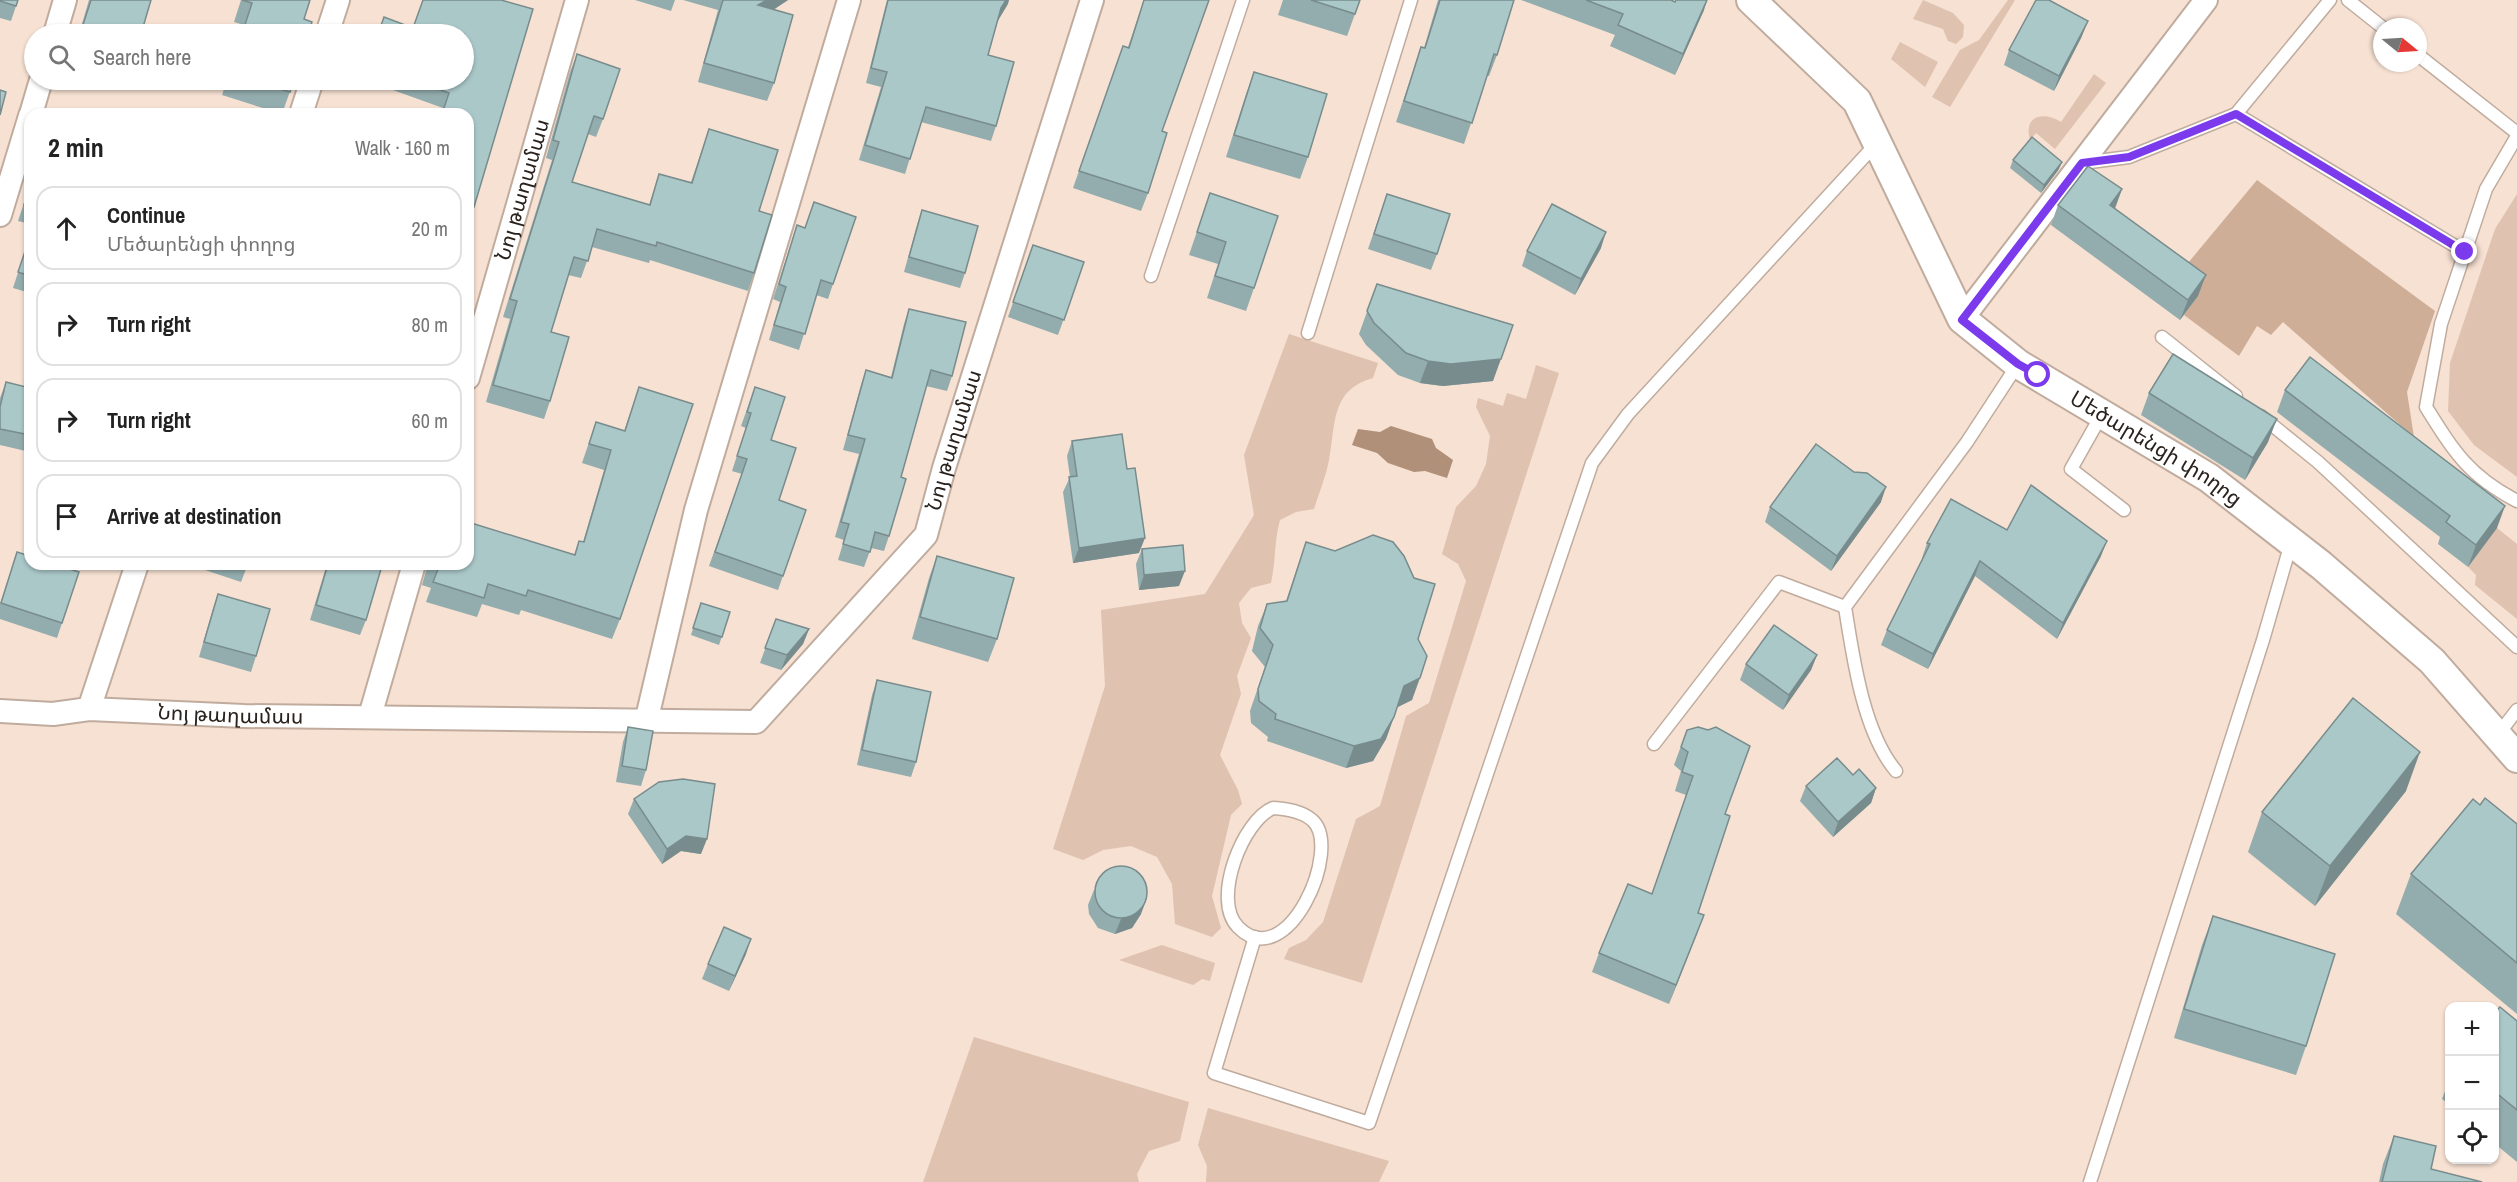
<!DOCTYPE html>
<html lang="en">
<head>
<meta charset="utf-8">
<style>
  :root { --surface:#fff; --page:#f2f2f2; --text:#222; --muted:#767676; --line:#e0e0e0 }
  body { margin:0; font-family:"Archivo Narrow","Noto Sans Armenian",sans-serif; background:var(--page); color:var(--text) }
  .controls { position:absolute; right:18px; bottom:18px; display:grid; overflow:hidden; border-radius:12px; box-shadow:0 2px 4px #0004 }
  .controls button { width:54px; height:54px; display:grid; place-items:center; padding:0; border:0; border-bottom:2px solid var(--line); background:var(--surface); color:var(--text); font:30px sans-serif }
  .compass { position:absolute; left:2373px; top:18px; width:54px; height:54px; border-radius:50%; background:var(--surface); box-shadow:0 2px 4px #0004; rotate:108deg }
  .stop { position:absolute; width:18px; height:18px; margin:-14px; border:4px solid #7c3aed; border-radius:50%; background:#fff }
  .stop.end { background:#7c3aed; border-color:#fff; box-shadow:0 2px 6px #0008 }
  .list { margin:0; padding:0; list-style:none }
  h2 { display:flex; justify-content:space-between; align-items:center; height:78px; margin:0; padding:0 24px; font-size:26px }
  h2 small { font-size:20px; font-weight:400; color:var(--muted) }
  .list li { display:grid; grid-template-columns:39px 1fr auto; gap:18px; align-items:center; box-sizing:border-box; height:84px; margin:0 12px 12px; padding:0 12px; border:2px solid var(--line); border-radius:18px }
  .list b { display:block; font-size:22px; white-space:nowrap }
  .list p { margin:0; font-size:20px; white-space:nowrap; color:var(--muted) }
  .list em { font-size:20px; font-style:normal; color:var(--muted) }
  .icon { flex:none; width:33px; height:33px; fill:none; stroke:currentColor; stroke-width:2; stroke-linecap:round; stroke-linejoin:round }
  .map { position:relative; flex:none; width:2517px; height:1182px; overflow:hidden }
  .search { position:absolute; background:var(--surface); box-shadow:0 2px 4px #0004; left:24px; top:24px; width:450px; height:66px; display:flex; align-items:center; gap:15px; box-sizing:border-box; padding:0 21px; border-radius:33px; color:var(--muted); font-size:22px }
  .panel { position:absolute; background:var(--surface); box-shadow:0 2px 4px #0004; left:24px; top:108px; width:450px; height:462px; border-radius:18px }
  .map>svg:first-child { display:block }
  .green { fill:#dfc2af }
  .forest { fill:#cfae97 }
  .water { fill:#b09079 }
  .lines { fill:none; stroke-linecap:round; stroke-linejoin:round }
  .service-casing { stroke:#c0ac9e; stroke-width:15 }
  .minor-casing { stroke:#c0ac9e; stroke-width:26 }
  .tertiary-casing { stroke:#c0ac9e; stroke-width:32 }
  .service { stroke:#fff; stroke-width:12 }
  .minor { stroke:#fff; stroke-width:22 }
  .tertiary { stroke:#fff; stroke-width:28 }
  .wall { fill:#93acad }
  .shaded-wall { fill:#788c8d }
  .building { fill:#abc8c9; stroke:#788c8d; stroke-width:1.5 }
  .route { stroke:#7c3aed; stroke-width:8 }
  .labels { text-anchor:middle; stroke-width:5; stroke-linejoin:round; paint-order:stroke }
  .street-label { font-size:21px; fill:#2a221d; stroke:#f6e1d2 }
</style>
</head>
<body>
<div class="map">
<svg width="2517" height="1182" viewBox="0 0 2517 1182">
  <rect width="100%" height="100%" fill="#f6e1d2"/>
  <!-- green -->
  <g class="green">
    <polygon points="1923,0 1953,13 1964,25 1963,37 1956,44 1948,41 1943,29 1913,19"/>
    <polygon points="2008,0 2015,0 1950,107 1932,97 1960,50 1979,40"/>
    <polygon points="1900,42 1938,62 1925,87 1891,59"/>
    <path d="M2094,74L2106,83L2055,149L2036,133L2030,140C2023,115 2044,111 2061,122Z"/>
    <polygon points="2517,194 2517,477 2474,445 2448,411 2450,363 2495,229"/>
    <path d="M1289,334L1378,363L1373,378C1330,390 1336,425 1329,460C1326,476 1319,493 1314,509L1296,512L1280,520C1274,541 1276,561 1271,583L1251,588L1239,603L1242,623L1251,638L1237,676L1241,694L1220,755L1238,790L1242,804L1231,815L1212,896L1221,928L1212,937L1175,924L1172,884L1157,857L1131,846L1103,850L1083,860L1053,849L1105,686L1101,610L1205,594L1254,515L1244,455Z"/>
    <polygon points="1536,365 1559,373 1362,983 1284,959 1289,948 1306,940 1323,922 1356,819 1380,806 1406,716 1429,703 1466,581 1458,564 1442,554 1456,507 1476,486 1486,464 1490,436 1476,407 1478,398 1503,406 1507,393 1526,399"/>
    <polygon points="2497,528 2517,544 2517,619 2475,585 2476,575 2468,567"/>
    <polygon points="1162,945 1215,963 1210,981 1202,979 1193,985 1119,960"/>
    <polygon points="974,1037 1189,1102 1180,1141 1149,1151 1137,1174 1139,1182 923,1182"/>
    <polygon points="1208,1108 1389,1161 1379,1182 1206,1182 1207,1166 1198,1145"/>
  </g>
  <!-- forest -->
  <polygon class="forest" points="2257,180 2435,311 2407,392 2414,437 2283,322 2271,335 2257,326 2239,356 2184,315 2198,296 2183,269"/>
  <!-- water -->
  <polygon class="water" points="1391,426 1432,439 1436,448 1453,460 1447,478 1425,471 1414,472 1388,463 1377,453 1352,445 1358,429 1380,432"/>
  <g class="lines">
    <defs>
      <g id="service">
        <polyline points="2348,0 2382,27"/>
        <polyline points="2418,55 2517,133"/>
        <polyline points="2236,114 2330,0"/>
        <path d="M2517,136L2486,189L2441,324L2426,407C2454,452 2469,476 2517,501"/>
        <polyline points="2082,163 2129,157 2236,114 2465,252"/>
        <polyline points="1151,276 1243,0"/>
        <polyline points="1308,333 1411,0"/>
        <polyline points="2162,337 2236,396"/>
        <polyline points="2102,414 2071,469 2124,510"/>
        <polyline points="2261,416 2318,462 2517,647"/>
        <polyline points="2497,736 2517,710"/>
        <polyline points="1654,744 1779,582 1845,607"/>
        <path d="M1896,771C1863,732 1853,657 1845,607L1967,442L2018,364"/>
        <path d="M1273,808C1287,809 1302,811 1312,820C1344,847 1287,977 1238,927C1211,900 1243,820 1273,808Z"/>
        <polyline points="1255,937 1214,1073 1369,1123 1592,463 1628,414 1875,145"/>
        <polyline points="2090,1182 2263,640 2291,543"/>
      </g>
      <g id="minor">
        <polyline points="55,34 65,0"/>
        <polyline points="327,34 338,0"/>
        <polyline points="31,114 41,80"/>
        <polyline points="301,114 312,80"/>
        <polyline points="0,215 30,116"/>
        <polyline points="1962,319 2206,0"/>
        <path id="s1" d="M468,378L577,0"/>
        <polyline points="89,709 137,564"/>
        <path id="s2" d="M0,711L53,714L89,709L244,716L756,722L926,535L944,468L1092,0"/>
        <polyline points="370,716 414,564"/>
        <polyline points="646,722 696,510 849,0"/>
      </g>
      <g id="tertiary">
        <path id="s3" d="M1751,0L1857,101L1962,319L2018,364L2209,478L2321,565L2432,661L2517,758"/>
      </g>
    </defs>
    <!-- service casing -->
    <use href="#service" class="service-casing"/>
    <!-- minor casing -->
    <use href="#minor" class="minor-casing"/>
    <!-- tertiary casing -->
    <use href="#tertiary" class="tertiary-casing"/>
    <!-- service -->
    <use href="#service" class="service"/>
    <!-- minor -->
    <use href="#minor" class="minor"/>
    <!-- tertiary -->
    <use href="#tertiary" class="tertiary"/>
  </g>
  <!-- wall -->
  <g class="wall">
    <polygon points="0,0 18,0 11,21 0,18"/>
    <polygon points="89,0 151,0 141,34 79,34"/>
    <polygon points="241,0 310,0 304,19 308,34 241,34 244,25 234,22"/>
    <polygon points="501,0 474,207 469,222 468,114 442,114 443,108 365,80 464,80"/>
    <polygon points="635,0 675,0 671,11"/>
    <polygon points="683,0 788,0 773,10 774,83 767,101 698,82 718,10"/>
    <polygon points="887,0 1009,0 998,20 988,55 996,126 991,141 921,122 905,174 859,160 881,87 866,83"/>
    <polygon points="1144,0 1209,0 1162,131 1148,193 1141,211 1073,188 1123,46 1128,47"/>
    <polygon points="1283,0 1360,0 1347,36 1278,15"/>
    <polygon points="1438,0 1514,0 1497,55 1489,76 1487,76 1464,144 1396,122 1421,47 1424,48"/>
    <polygon points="1521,0 1671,0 1704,10 1675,75 1610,46 1615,35"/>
    <polygon points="2082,36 2054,91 2004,65 2009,50"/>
    <polygon points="577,54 603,119 596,137 588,134 572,182 649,205 659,174 691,182 709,129 759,211 754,273 748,291 650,260 649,263 592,247 581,278 568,275 551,332 550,401 544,419 486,402 510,319 503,317 552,160 546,158 570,72"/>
    <polygon points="1254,72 1308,157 1300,179 1226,157 1246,94"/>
    <polygon points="102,80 127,80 124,86"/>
    <polygon points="227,80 294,80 282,114 222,95"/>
    <polygon points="2013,160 2059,169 2041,193 2010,168"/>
    <polygon points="30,185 30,224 18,221"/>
    <polygon points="2122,189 2115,209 2198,296 2180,320 2051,225 2058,205"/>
    <polygon points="1210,193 1254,288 1246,311 1207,298 1218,264 1189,255"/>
    <polygon points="1387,194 1437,254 1431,270 1368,249"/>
    <polygon points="922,210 965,273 960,288 904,272 917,225"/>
    <polygon points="797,225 833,284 828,299 816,295 799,350 769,340 780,302 773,299"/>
    <polygon points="30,236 30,293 13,288"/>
    <polygon points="1033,245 1084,262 1058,335 1008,317"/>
    <polygon points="1601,248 1575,295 1522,266 1527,251"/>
    <polygon points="1377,284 1493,381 1443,386 1420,383 1398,375 1366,345 1359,334"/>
    <polygon points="909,309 952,376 947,391 926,386 901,477 889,536 884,551 871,548 864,567 838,560 844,540 835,537 859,454 843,450 861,385 866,370 891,377 904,324"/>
    <polygon points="6,382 30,388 30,452 0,445 0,398"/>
    <polygon points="639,387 620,619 612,639 521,610 519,615 482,604 477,617 426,602 431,588 422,585 427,567 426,564 468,564 574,555 579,541 583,542 604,470 582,463 596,422 624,431"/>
    <polygon points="755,387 771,440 779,500 806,510 778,590 709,566 742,474 732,471 746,428 741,426"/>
    <polygon points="2285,390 2497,528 2468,567 2438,544 2440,537 2277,412"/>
    <polygon points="2149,393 2268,442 2245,480 2141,415"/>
    <polygon points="1072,441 1127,469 1139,553 1073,563 1063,492 1070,477 1067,456"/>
    <polygon points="1881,502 1831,571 1765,522 1770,507"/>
    <polygon points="2007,530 2101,556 2057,639 1975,576 1928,669 1881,645 1887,630 1923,559 1922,558 1927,543"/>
    <polygon points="1306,542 1418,639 1412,700 1397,707 1386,739 1373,761 1346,768 1267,741 1268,737 1251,723 1250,711 1265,667 1252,651 1258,626 1267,604 1286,601"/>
    <polygon points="1142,549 1179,586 1139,590 1136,564"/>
    <polygon points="17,552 62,623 57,638 0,619 0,604"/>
    <polygon points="937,556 997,639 988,662 912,639 929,578"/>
    <polygon points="194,564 248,564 241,582 193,566"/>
    <polygon points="327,564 364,564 366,620 360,635 310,620"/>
    <polygon points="218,594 256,656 251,672 199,657 213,609"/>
    <polygon points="701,603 730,612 719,645 691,635"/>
    <polygon points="776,619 809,629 803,644 781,670 760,663"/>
    <polygon points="1817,655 1811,670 1783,710 1740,680 1746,664"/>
    <polygon points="877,680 916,762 911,777 857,765 872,695"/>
    <polygon points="628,727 646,770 641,786 616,782 623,742"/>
    <polygon points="1687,730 1725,814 1698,913 1704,915 1669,1004 1592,972 1599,953 1652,894 1686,795 1675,791 1681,771 1674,765"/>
    <polygon points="1853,775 1876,788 1871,803 1833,837 1800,801 1806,786"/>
    <polygon points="2406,791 2315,906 2248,852 2262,812"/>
    <polygon points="634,799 701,854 681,851 662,864 628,814"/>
    <polygon points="2480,805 2517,824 2517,1014 2396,914 2411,874"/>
    <polygon points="1094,890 1141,914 1132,928 1115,934 1098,928 1089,914 1088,905"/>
    <polygon points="2213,916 2306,1046 2296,1075 2174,1038 2202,945"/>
    <polygon points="746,954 729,991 702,979 708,964"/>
    <polygon points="2494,1013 2517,1021 2517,1162 2494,1143"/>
    <polygon points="2450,1078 2450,1105 2442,1099"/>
    <polygon points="2394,1136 2431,1169 2482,1182 2379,1182 2383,1164"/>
  </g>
  <!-- shaded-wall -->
  <g class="shaded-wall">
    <polygon points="767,0 788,0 752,24 758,5"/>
    <polygon points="1006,0 1009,0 1008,4 996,24 1001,8"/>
    <polygon points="1707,0 1704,10 1675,75 1683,54"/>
    <polygon points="2088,21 2082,36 2054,91 2059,76"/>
    <polygon points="2062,162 2059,169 2041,193 2044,185"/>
    <polygon points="2122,189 2114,210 2110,205"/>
    <polygon points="1606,232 1601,248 1575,295 1581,279"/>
    <polygon points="2206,275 2198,296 2180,320 2188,300"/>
    <polygon points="1501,359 1493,381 1443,386 1420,383 1428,361"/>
    <polygon points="2277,419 2268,442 2245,480 2253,458"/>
    <polygon points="1886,487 1881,502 1831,571 1837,556"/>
    <polygon points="2505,506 2497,528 2468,567 2476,545"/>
    <polygon points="1145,538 1139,553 1073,563 1079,548"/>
    <polygon points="2107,541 2101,556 2057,639 2063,623"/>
    <polygon points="1980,561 1975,576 1928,669 1933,654"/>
    <polygon points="1185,571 1179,586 1139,590 1144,575"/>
    <polygon points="809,629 803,644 781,670 787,655"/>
    <polygon points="1817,655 1811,670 1783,710 1789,695"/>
    <polygon points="1420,678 1412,700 1396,708 1404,686"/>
    <polygon points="1394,717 1386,739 1373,761 1346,768 1354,746"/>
    <polygon points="2420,752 2406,791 2315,906 2330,866"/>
    <polygon points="1876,788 1871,803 1833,837 1838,822"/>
    <polygon points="686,836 707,839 701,854 681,851 662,864 667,849"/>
    <polygon points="1147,898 1141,914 1132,928 1115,934 1121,919"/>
    <polygon points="1704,915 1697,934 1669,1004 1676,985"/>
    <polygon points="751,939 746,954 729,991 735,976"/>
  </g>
  <!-- building -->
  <g class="building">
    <polygon points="0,0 18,0 16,6 0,1"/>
    <polygon points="91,0 151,0 141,34 80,34"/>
    <polygon points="242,0 310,0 304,19 312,22 308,34 242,34 252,3"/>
    <polygon points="423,0 501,0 533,9 474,207 468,205 468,114 442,114 449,93 412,80 464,80 464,34 378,34 384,17 413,28"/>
    <polygon points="723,0 767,0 758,5 793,15 774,83 704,63"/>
    <polygon points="888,0 1006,0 1001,8 988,55 1014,62 996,126 926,107 910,159 865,145 887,72 871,68"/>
    <polygon points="1144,0 1209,0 1162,131 1167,133 1148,193 1079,171 1123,46 1129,48"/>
    <polygon points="1311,0 1360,0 1355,14"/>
    <polygon points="1440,0 1514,0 1497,55 1494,54 1472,123 1404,101 1421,47 1425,48"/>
    <polygon points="1586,0 1671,0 1675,2 1676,0 1707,0 1683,54 1618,25 1623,14"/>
    <polygon points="2036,0 2049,0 2088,21 2059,76 2009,50"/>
    <polygon points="577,54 620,69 603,119 594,116 572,182 650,205 659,174 692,183 709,129 778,150 759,211 772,215 754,273 657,242 656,246 597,229 588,261 574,257 551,332 569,337 550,401 493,385 517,301 510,299 559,142 553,140"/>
    <polygon points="1254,72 1327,94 1308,157 1234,135"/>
    <polygon points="250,80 294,80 290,92"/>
    <polygon points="0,90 6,92 0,115"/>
    <polygon points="2032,137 2062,162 2044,185 2013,160"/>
    <polygon points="2088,166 2122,189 2110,205 2206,275 2188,300 2058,205"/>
    <polygon points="30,186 30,208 24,205"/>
    <polygon points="1210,193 1278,216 1254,288 1215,276 1226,242 1197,232"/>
    <polygon points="1387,194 1450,214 1437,254 1374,234"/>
    <polygon points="814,202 856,217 833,284 821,280 805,334 774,325 786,287 779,284 797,225 805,228"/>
    <polygon points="1552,204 1606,232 1581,279 1527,251"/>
    <polygon points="922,210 978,226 965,273 909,257"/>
    <polygon points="30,237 30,276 18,272"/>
    <polygon points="1033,245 1084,262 1064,320 1013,302"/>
    <polygon points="1377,284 1513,325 1501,359 1451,364 1428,361 1406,353 1374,323 1367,311"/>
    <polygon points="909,309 966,322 952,376 931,370 901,477 906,479 889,536 875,532 870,552 843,544 849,524 841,522 865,439 848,435 866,370 892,378"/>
    <polygon points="2173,354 2277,419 2253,458 2149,393"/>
    <polygon points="2310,357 2505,506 2476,545 2446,522 2450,516 2285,390"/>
    <polygon points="6,382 30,388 30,435 0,429 0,407"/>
    <polygon points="639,387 693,404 620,619 528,590 526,596 488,584 484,598 433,582 438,569 429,566 429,564 468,564 468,522 575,555 579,541 584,542 611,450 589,444 596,422 625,431"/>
    <polygon points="755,387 785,397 771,440 796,448 779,500 806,510 783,576 715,552 747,459 737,456 751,413 747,412"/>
    <polygon points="1122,434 1127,469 1135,468 1145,538 1079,548 1069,477 1077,476 1072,441"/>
    <polygon points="1816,444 1854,472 1867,473 1886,487 1837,556 1770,507"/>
    <polygon points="2031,485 2107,541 2063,623 1980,561 1933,654 1887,630 1930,544 1927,543 1951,499 2007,530"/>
    <polygon points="1373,535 1393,542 1404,556 1414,578 1435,584 1418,639 1427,656 1420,678 1404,686 1394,717 1381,739 1354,746 1275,719 1276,714 1259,701 1258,689 1273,645 1260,628 1267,604 1287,601 1306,542 1335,551"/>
    <polygon points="1183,545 1185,571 1144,575 1142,549"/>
    <polygon points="17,552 30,556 30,564 54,564 79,572 62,623 1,603"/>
    <polygon points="937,556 1014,578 997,639 920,617"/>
    <polygon points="238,564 248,564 247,567"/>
    <polygon points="328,564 364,564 381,569 366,620 316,605"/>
    <polygon points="218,594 270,609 256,656 204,642"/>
    <polygon points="701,603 730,612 722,637 693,628"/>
    <polygon points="776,619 809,629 787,655 765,648"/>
    <polygon points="1774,625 1817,655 1789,695 1746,664"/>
    <polygon points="877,680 931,692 916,762 862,750"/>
    <polygon points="2353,698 2420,752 2330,866 2262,812"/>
    <polygon points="628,727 653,731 646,770 622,766"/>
    <polygon points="1698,727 1708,730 1716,727 1750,746 1725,814 1730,816 1698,913 1704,915 1676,985 1599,953 1628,884 1652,894 1693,776 1682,772 1688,752 1681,747 1687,730"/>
    <polygon points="1837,758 1853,775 1859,769 1876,788 1838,822 1806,786"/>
    <polygon points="683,779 715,784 707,839 686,836 667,849 634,799 659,782"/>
    <polygon points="2485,798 2517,824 2517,963 2411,874 2473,799 2480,805"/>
    <circle cx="1121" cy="892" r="26"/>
    <polygon points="2213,916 2335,954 2306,1046 2184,1009"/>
    <polygon points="724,927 751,939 735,976 708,964"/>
    <polygon points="2500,1007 2517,1021 2517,1110 2494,1091 2494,1013"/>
    <polygon points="2394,1136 2436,1146 2431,1169 2482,1182 2382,1182"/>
  </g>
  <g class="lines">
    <!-- route -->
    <polyline class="route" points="2038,375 2018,364 1962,320 2082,163 2129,157 2236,114 2465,252"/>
  </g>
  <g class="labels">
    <!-- street labels -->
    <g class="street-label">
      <text dy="7" stroke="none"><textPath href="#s1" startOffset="196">Նոյ թաղամաս</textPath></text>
      <text dy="7" stroke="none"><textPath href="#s2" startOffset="1108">Նոյ թաղամաս</textPath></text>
      <text dy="7" stroke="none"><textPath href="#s3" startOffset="622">Մեծարենցի փողոց</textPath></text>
      <text dy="7" stroke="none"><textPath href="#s2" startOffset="231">Նոյ թաղամաս</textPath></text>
    </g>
  </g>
</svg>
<div class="controls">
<button>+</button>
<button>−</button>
<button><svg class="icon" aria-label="locate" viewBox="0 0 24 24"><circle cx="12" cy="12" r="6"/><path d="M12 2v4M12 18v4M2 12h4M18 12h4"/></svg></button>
</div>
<svg class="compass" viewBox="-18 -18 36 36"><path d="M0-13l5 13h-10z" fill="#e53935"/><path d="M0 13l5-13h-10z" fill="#767676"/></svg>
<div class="stop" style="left:2038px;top:375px"></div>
<div class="stop end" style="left:2465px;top:252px"></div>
<div class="search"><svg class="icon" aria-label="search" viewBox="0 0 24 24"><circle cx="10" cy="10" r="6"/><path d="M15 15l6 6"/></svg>Search here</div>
<section class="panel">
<h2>2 min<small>Walk · 160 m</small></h2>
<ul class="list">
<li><svg class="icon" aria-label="ahead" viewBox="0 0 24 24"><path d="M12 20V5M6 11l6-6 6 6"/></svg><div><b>Continue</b><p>Մեծարենցի փողոց</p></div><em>20 m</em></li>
<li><svg class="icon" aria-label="right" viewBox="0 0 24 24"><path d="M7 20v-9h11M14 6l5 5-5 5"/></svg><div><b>Turn right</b></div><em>80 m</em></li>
<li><svg class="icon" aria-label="right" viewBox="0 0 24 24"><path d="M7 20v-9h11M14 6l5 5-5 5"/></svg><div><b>Turn right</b></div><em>60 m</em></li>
<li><svg class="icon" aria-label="arrive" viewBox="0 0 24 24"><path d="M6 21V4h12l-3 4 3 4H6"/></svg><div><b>Arrive at destination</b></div></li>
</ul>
</section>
</div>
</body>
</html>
